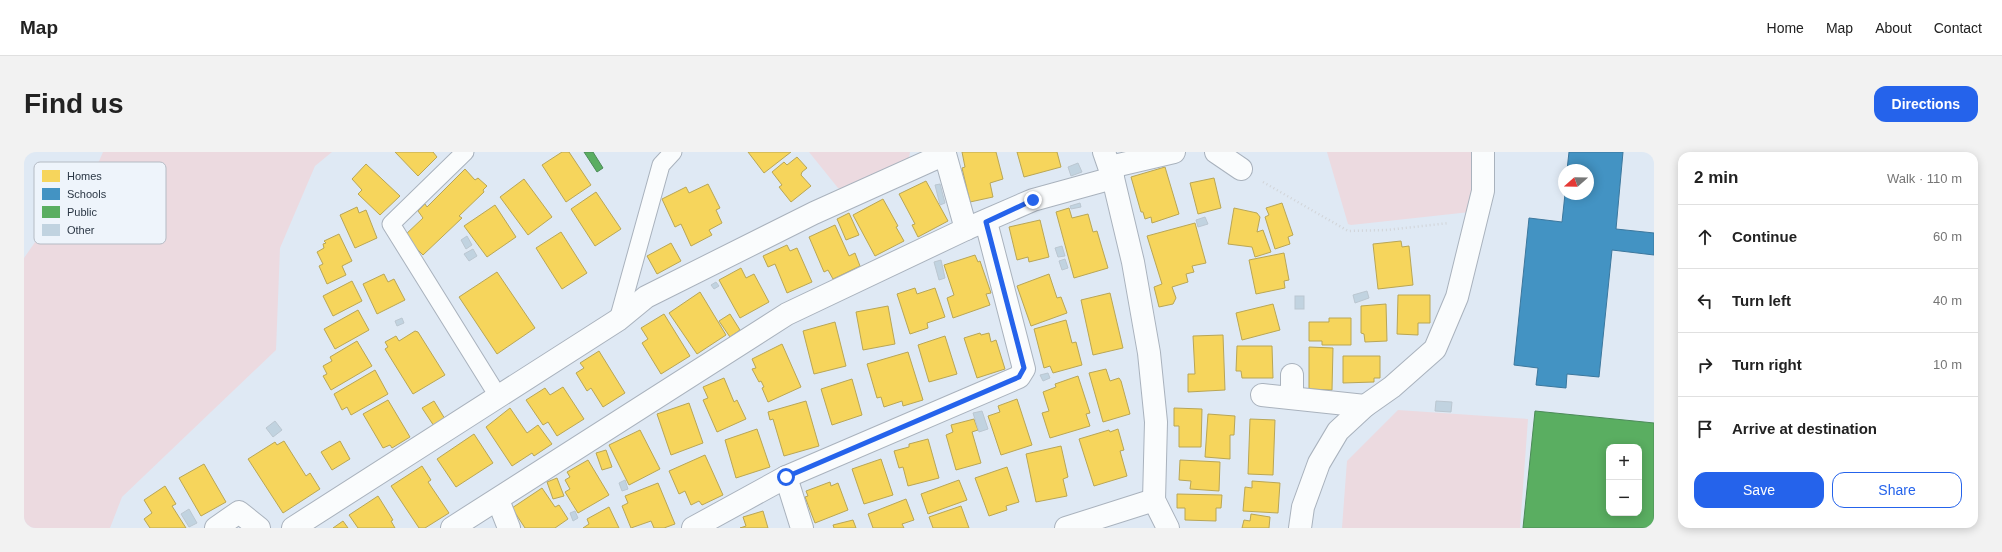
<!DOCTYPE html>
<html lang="en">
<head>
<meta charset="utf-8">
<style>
  :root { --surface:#fff; --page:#f2f2f2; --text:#222; --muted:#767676; --line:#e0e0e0; --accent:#2563eb }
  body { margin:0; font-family:Helvetica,sans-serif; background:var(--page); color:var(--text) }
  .controls { position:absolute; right:12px; bottom:12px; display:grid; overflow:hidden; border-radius:8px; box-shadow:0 2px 10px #0003 }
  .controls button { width:36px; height:36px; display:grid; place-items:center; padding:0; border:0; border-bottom:1px solid var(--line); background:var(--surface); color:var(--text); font:20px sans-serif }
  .compass { position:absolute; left:1534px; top:12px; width:36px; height:36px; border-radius:50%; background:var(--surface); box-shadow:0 2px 10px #0003; rotate:250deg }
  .stop { position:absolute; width:12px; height:12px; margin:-9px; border:3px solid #2563eb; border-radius:50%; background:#fff }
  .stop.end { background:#2563eb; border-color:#fff; box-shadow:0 1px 4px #0008 }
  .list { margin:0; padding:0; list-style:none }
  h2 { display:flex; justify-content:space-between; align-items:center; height:52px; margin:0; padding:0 16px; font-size:17px }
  h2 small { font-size:13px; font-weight:400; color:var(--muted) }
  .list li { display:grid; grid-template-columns:26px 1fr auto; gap:12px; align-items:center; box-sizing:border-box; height:64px; padding:0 16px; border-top:1px solid var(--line) }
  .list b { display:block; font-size:15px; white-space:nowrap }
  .list em { font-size:13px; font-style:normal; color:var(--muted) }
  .actions { display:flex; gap:8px; padding:12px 16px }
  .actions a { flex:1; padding:9px 0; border:1px solid var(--accent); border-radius:12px; text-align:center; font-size:14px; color:var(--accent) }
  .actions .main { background:var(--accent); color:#fff }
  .icon { flex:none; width:22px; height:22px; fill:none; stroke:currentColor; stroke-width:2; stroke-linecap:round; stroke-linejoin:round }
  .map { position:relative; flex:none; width:1630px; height:376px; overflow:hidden; border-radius:12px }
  header { display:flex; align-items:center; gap:24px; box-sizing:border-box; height:56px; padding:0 20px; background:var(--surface); border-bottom:1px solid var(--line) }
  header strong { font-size:19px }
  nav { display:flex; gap:22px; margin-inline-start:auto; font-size:14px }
  .intro { display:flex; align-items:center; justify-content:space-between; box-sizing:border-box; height:96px; padding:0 24px }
  h1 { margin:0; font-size:28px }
  .button { padding:10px 18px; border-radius:12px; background:var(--accent); color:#fff; font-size:14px; font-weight:700 }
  main { display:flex; gap:24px; padding:0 24px }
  aside { flex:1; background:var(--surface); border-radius:12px; box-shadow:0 2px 10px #0003 }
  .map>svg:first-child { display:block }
  .green { fill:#ecdae0 }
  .homes { fill:#f6d55c; stroke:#b9a655 }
  .schools { fill:#4393c3; stroke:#3c779d }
  .public { fill:#5aae61; stroke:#4c8a59; fill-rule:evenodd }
  .building { fill:#c1d3e0; stroke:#bbc7d1 }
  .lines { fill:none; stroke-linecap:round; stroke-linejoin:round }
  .lane-casing { stroke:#a9b2bd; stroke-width:19 }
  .street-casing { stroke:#a9b2bd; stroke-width:24 }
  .secondary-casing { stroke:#a9b2bd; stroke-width:24 }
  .path { stroke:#d1d4d8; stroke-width:2.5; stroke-dasharray:1 3; stroke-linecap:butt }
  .lane { stroke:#fafcfd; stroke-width:17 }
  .street { stroke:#fafcfd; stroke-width:22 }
  .secondary { stroke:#fafcfd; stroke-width:22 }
  .route { stroke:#2563eb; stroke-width:5 }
  .key { fill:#eef4fb; stroke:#b4bbc4; stroke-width:1 }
  .key-label { font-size:11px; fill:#2b3745 }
</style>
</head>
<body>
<header>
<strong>Map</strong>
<nav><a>Home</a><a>Map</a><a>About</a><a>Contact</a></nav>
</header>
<div class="intro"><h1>Find us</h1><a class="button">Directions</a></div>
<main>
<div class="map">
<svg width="1630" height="376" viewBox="0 0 1630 376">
  <rect width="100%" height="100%" fill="#dfe9f4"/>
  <!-- green -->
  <g class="green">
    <polygon points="79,0 308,0 291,14 256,96 252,198 98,345 86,376 0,376 0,106 46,40 72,16"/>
    <polygon points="785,0 886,0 883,18 832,39 814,36"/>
    <polygon points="1303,0 1449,0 1451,23 1446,60 1327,73 1324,72"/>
    <polygon points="1374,258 1504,267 1496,376 1318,376 1323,309"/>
  </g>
  <!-- homes -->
  <g class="homes">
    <polygon points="371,0 409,0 413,5 394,24"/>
    <polygon points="538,0 545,0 567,33 542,50 518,13"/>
    <polygon points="724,0 767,0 740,21"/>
    <polygon points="938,0 972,0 979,27 966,31 969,45 946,50 938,16 941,15"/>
    <polygon points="993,0 1033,0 1037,15 1000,25"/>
    <polygon points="773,5 783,16 778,20 777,23 787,34 767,50 755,35 758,33 748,20 760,10 763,13"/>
    <polygon points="342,12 376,44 356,63 334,42 338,38 328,27"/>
    <polygon points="1141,15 1155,62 1128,71 1127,65 1121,67 1119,60 1117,60 1107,25"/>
    <polygon points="441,17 451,28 454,26 463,34 459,38 460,40 435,64 438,66 399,103 380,84 399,66 394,59 401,52 403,55"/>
    <polygon points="1190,26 1197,56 1174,62 1166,31"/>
    <polygon points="500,27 528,65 504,83 476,45"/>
    <polygon points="902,29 924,69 894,85 888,73 891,72 875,42"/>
    <polygon points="684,32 696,56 692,58 698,71 685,78 688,83 667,94 657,72 651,75 638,47 662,35 665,41"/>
    <polygon points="572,40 597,77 571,94 547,57"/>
    <polygon points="859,47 874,74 872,75 880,89 851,104 829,63"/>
    <polygon points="1258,51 1269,83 1264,85 1266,92 1251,97 1241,65 1245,63 1242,56"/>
    <polygon points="471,53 492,85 463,105 440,74"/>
    <polygon points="333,55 335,61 342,58 353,86 331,96 316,63"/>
    <polygon points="1045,56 1048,66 1064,62 1069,80 1073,79 1084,116 1050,126 1032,60"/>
    <polygon points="1210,56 1233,61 1236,65 1233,80 1239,78 1247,100 1231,105 1228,95 1204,92"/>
    <polygon points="825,61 835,83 822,88 813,67"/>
    <polygon points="1016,68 1025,105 1005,110 1004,105 993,108 985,75"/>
    <polygon points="1171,71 1182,111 1168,114 1170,120 1162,122 1164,130 1148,135 1152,146 1149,152 1135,155 1130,135 1138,132 1123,84"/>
    <polygon points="811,73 825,104 831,101 836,114 809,127 804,118 800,120 785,85"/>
    <polygon points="537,80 563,121 538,137 512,96"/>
    <polygon points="315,82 328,109 318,114 322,123 303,132 295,114 299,112 293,100 300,96 299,92 302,91 300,89"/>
    <polygon points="1377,89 1378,95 1385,94 1389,133 1354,137 1349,92"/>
    <polygon points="647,91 657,109 633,122 623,104"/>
    <polygon points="763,93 766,99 773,96 788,130 763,141 751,112 744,115 739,104"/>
    <polygon points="1260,101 1265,128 1260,129 1261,136 1232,142 1225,108"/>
    <polygon points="951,103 954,110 956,109 967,141 962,142 966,153 929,166 923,146 930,143 920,113"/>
    <polygon points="717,116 722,126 730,122 745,150 716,166 695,128"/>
    <polygon points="473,120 511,176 473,202 435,145"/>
    <polygon points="360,122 364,130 370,127 381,148 353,162 339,132"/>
    <polygon points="1025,122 1033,146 1037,145 1043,161 1007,174 993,134"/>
    <polygon points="328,129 338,149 309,164 299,144"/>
    <polygon points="891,136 893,142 911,136 921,165 903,171 904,176 886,182 873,142"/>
    <polygon points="676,140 702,183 673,202 645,161"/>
    <polygon points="1086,141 1099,196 1069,203 1057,148"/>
    <polygon points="1374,143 1406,143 1406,171 1394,171 1394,183 1373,182"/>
    <polygon points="1249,152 1256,178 1218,188 1212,161"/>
    <polygon points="1362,152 1363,189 1341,190 1340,182 1337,181 1337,154"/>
    <polygon points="864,154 871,192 839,198 832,160"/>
    <polygon points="334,158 345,178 311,197 300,177"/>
    <polygon points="640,162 666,204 637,222 618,191 624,187 617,176"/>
    <polygon points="706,162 716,178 706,185 695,169"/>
    <polygon points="1305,166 1327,166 1327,193 1298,193 1298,189 1285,189 1285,170 1305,170"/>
    <polygon points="1042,168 1048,191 1052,190 1058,213 1029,221 1026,214 1020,216 1010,177"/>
    <polygon points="811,170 822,214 790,222 779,179"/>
    <polygon points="391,179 394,180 421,223 389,242 361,197 364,195 361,190 372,184 375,189"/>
    <polygon points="956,181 957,183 965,181 967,190 972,188 981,217 953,226 940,186"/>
    <polygon points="1199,183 1201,238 1164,240 1164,222 1171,222 1169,184"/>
    <polygon points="921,184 933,222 905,230 894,193"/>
    <polygon points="333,189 348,214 307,238 299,224 303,222 299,214 308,209 306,205"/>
    <polygon points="758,192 777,235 744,250 738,236 740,235 737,229 735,230 728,217 732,216 728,207"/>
    <polygon points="1213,194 1248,194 1249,226 1218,226 1217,219 1212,219"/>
    <polygon points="1285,195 1309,196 1308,238 1285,237"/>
    <polygon points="575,199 601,241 579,255 567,236 563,239 552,221 560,216 556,211"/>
    <polygon points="884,200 899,248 879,254 878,249 860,255 857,245 853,246 843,212"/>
    <polygon points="1319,204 1356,204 1356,226 1350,226 1350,230 1319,231"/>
    <polygon points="1082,217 1086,229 1095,226 1097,229 1106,262 1079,270 1065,221"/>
    <polygon points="351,218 364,242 327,263 323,255 318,258 310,242"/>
    <polygon points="1054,224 1066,261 1062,262 1066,274 1026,286 1018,261 1025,259 1019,240 1032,235 1031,232"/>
    <polygon points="700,226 710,250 713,248 722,267 693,280 679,248 684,246 679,235"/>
    <polygon points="828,227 838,263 808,273 797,237"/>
    <polygon points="539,235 560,267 533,284 524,270 519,273 502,248 521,236 526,243"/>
    <polygon points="993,247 1008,293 977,303 964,264 976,260 974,254"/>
    <polygon points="364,248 386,285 368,296 366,293 359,296 339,262"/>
    <polygon points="410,249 421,267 410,274 398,256"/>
    <polygon points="782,249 795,294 760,304 749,267 746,268 744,260"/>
    <polygon points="665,251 679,291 647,303 633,262"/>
    <polygon points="486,256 503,281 514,273 528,292 510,304 508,301 488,314 462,275"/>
    <polygon points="1150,256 1178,257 1177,295 1155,295 1155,274 1150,274"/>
    <polygon points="1184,262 1211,264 1210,283 1206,283 1206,307 1181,305"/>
    <polygon points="950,267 954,278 948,280 957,311 932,318 922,283 929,280 927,273"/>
    <polygon points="1226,267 1251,268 1249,323 1224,322"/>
    <polygon points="733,277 746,315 712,326 701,288"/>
    <polygon points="1094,277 1100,298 1096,299 1103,324 1070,334 1055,287 1085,278 1086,280"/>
    <polygon points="616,278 636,317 605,333 585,293"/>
    <polygon points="450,282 469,311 432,335 413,307"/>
    <polygon points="904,287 915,326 884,334 879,315 875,316 870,299 885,295 885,292"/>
    <polygon points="260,289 282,324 286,321 296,337 259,361 224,307 251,290 253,293"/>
    <polygon points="316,289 326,307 308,318 297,300"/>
    <polygon points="1037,294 1044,325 1039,327 1043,344 1012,350 1002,302"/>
    <polygon points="582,298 588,315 578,318 572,301"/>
    <polygon points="681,303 699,343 678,353 675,349 667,353 661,339 655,342 645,319"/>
    <polygon points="857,307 869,343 840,352 828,317"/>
    <polygon points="564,308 585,343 554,361 541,340 546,337 541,328 546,325 543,320"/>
    <polygon points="1156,308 1196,310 1195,339 1166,337 1167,329 1155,328"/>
    <polygon points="180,312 202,350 177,364 155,326"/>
    <polygon points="398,314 407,328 404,330 425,361 401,376 395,376 367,334"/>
    <polygon points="983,315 995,350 982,354 983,358 965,364 951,326"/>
    <polygon points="533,326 540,344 529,347 523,330"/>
    <polygon points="935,328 943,348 904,362 897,342"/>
    <polygon points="1228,329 1256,331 1254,361 1219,359 1221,335 1228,336"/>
    <polygon points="806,330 807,334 814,331 824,358 791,371 781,345 784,344 782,339"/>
    <polygon points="634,331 651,372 640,376 630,376 627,369 607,376 598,354 604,351 601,344"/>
    <polygon points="141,334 152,352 148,354 162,376 126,376 120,367 128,361 120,348"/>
    <polygon points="518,336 531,355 535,353 544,367 531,376 501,376 488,356"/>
    <polygon points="1153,342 1198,343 1197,356 1192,356 1192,369 1161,368 1161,356 1153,356"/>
    <polygon points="354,344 369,368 367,369 371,376 334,376 325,363"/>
    <polygon points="882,347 890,368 878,372 880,376 849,376 844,362"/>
    <polygon points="937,354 945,376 909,376 905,365"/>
    <polygon points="585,355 595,376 559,376 565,372 563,367"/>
    <polygon points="739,359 744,376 716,376 722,374 719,365"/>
    <polygon points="1227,362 1246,365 1245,376 1218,376 1220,368 1226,369"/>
    <polygon points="829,368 832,376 810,376 809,373"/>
    <polygon points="319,369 324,376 309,376"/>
  </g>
  <!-- schools -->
  <polygon class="schools" points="1545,0 1599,0 1592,77 1630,81 1630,103 1588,98 1575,225 1543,222 1542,236 1512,233 1514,216 1490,213 1505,66 1538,70 1541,42 1564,42 1564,18 1543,18"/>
  <!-- public -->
  <g class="public">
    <polygon points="560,0 569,0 579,16 573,20"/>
    <path d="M1511,259L1630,271V376H1499ZM1585,295H1615V361H1585Z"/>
  </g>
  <!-- building -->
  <g class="building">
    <polygon points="1054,11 1058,20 1047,24 1044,15"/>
    <polygon points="916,32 921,51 916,53 911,33"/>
    <polygon points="1056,51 1057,55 1047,57 1046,54"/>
    <polygon points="1181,65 1184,72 1174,75 1172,68"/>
    <polygon points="443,84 448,93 442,97 437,88"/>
    <polygon points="1038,94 1041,104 1034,105 1031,96"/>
    <polygon points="449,97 453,104 445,109 440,102"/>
    <polygon points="1041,107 1044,116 1038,118 1035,109"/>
    <polygon points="917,108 921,126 915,128 910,110"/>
    <polygon points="692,130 695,134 690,137 687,133"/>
    <polygon points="1343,139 1345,146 1331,151 1329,143"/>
    <rect x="1271" y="144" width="9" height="13"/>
    <polygon points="378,166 380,171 373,174 371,169"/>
    <polygon points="1024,221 1026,226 1019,229 1016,223"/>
    <polygon points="1412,249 1428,250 1427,260 1411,259"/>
    <polygon points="958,259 964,277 955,280 949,261"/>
    <polygon points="251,269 258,278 249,285 242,276"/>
    <polygon points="601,328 604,337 598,339 595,331"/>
    <polygon points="165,357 173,371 165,375 157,362"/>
    <polygon points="551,359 554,366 549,369 546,361"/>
  </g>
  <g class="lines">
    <defs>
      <g id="lane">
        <polyline points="441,0 367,72 474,244"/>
        <polyline points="594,168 637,13 649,0"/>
      </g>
      <g id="street">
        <polyline points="1192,0 1217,17"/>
        <polyline points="1086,15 1150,0"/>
        <polyline points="1268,223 1268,246"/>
        <polyline points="1238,243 1341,254"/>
        <polyline points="762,325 778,376"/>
        <polyline points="474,348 485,376"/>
        <polyline points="192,376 215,360 235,376"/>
        <polyline points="269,376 594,168 622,145 790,61 921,2 942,77"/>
        <polyline points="428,376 763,162 942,77 1009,48 1089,26"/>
        <polyline points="669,376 762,325 995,225 1000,217 962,70"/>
        <polyline points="1042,376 1130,348"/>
        <polyline points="1276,376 1279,355 1295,311 1314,279 1341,254 1368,235 1411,197 1433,145 1459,39 1459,0"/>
      </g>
      <polyline id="secondary" points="1080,0 1089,26 1109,110 1125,201 1132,270 1130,348 1144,376"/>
    </defs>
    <!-- lane casing -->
    <use href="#lane" class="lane-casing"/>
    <!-- street casing -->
    <use href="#street" class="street-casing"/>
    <!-- secondary casing -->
    <use href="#secondary" class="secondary-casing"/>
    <!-- path -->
    <polyline class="path" points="1239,30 1324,79 1363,78 1425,71"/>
    <!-- lane -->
    <use href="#lane" class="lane"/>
    <!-- street -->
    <use href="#street" class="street"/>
    <!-- secondary -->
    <use href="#secondary" class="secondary"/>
  </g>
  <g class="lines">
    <!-- route -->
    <polyline class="route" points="762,325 995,225 1000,216 962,70 1009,48"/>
  </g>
  <!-- legend -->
  <rect x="10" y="10" width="132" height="82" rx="6" class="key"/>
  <rect x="18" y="18" width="18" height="12" fill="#f6d55c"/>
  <rect x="18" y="36" width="18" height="12" fill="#4393c3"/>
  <rect x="18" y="54" width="18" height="12" fill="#5aae61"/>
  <rect x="18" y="72" width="18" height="12" fill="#c1d3e0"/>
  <g class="key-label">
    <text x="43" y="28">Homes</text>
    <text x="43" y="46">Schools</text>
    <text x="43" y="64">Public</text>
    <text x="43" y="82">Other</text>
  </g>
</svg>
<div class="controls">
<button>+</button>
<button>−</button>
</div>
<svg class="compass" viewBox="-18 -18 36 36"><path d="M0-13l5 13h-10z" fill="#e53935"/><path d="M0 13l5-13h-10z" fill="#767676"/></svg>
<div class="stop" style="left:762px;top:325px"></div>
<div class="stop end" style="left:1009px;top:48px"></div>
</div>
<aside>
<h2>2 min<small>Walk · 110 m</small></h2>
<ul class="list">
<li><svg class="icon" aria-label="ahead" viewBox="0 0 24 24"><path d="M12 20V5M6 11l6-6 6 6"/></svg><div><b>Continue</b></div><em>60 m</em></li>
<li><svg class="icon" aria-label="left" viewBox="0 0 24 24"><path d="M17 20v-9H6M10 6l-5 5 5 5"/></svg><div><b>Turn left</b></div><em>40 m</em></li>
<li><svg class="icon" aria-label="right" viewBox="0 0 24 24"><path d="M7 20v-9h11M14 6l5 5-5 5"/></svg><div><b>Turn right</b></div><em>10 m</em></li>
<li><svg class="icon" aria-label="arrive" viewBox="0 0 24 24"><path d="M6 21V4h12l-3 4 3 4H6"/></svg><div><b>Arrive at destination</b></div></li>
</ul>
<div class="actions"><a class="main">Save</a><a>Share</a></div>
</aside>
</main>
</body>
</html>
